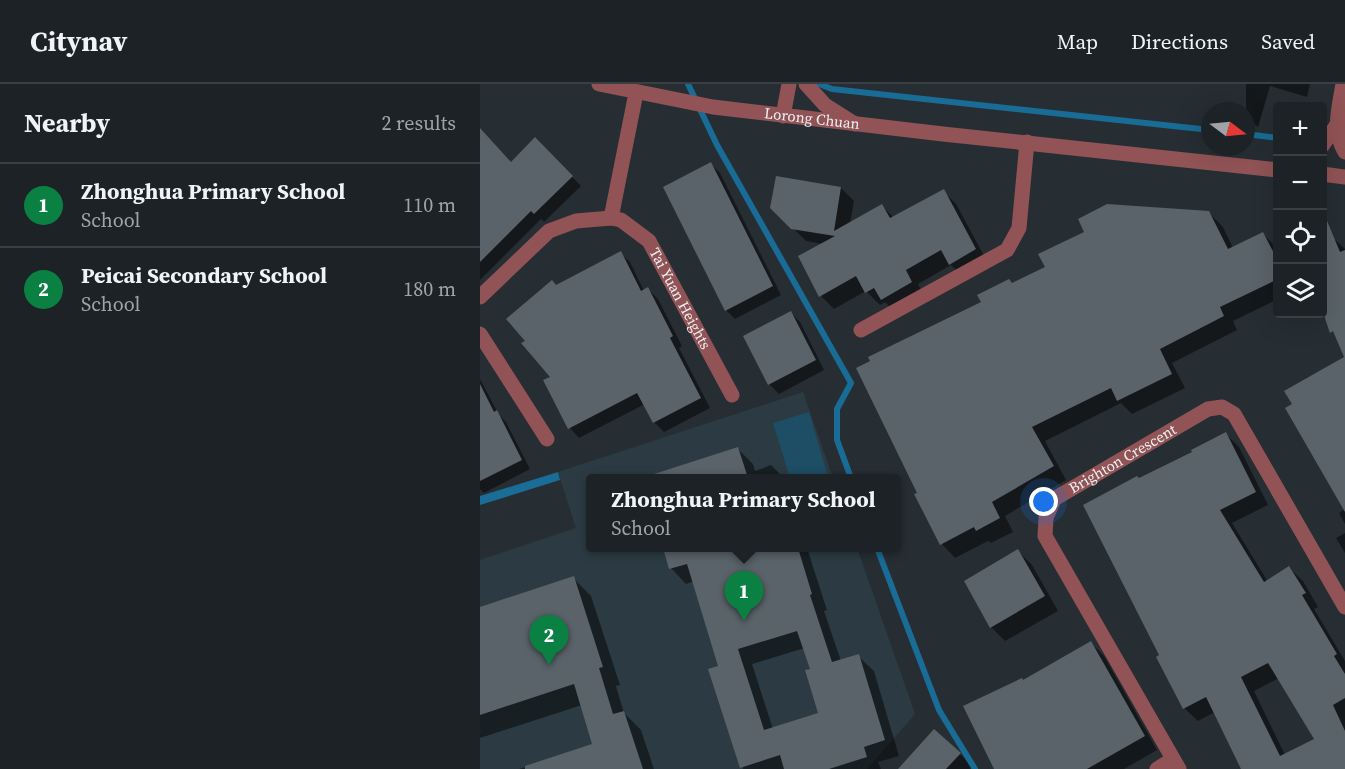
<!DOCTYPE html>
<html lang="en">
<head>
<meta charset="utf-8">
<style>
  :root { --surface:#1c2226; --page:#252a2e; --text:#f1f3f6; --muted:#a0a4a7; --line:#3a3f43; --accent:#0b8043 }
  body { margin:0; font-family:"Source Serif 4",serif; background:var(--page); color:var(--text) }
  .controls { position:absolute; right:18px; top:18px; display:grid; overflow:hidden; border-radius:6px; box-shadow:0 6px 24px #0002 }
  .controls button { width:54px; height:54px; display:grid; place-items:center; padding:0; border:0; border-bottom:2px solid var(--line); background:var(--surface); color:var(--text); font:30px sans-serif }
  .compass { position:absolute; left:721px; top:18px; width:54px; height:54px; border-radius:50%; background:var(--surface); box-shadow:0 6px 24px #0002; rotate:106deg }
  .you { position:absolute; left:564px; top:418px; width:21px; height:21px; margin:-15px; border:4px solid #fff; border-radius:50%; background:#1a73e8; box-shadow:0 0 0 9px #1a73e833 }
  .badge { display:grid; place-items:center; width:39px; height:39px; border-radius:50%; background:var(--accent); color:#fff; font-size:20px; font-weight:700 }
  .pin { position:absolute; translate:-50% -50px; filter:drop-shadow(0 2px 3px #0008) }
  .pin::after { content:''; position:absolute; top:32px; width:21px; height:18px; background:inherit; clip-path:polygon(0 0,100% 0,50% 100%) }
  .popup { position:absolute; left:106px; top:390px; width:315px; height:78px; box-sizing:border-box; display:grid; place-content:center; border-radius:6px; background:var(--surface); filter:drop-shadow(0 2px 4px #0005); font-size:20px; white-space:nowrap; color:var(--muted) }
  .popup b { font-size:22px; color:var(--text) }
  .popup::after { content:''; position:absolute; left:50%; top:100%; margin-left:-12px; border:12px solid transparent; border-top-color:var(--surface) }
  .list { margin:0; padding:0; list-style:none }
  h2 { display:flex; justify-content:space-between; align-items:center; height:78px; margin:0; padding:0 24px; font-size:26px }
  h2 small { font-size:20px; font-weight:400; color:var(--muted) }
  .list li { display:grid; grid-template-columns:39px 1fr auto; gap:18px; align-items:center; box-sizing:border-box; height:84px; padding:0 24px; border-top:2px solid var(--line) }
  .list b { display:block; font-size:22px; white-space:nowrap }
  .list p { margin:0; font-size:20px; white-space:nowrap; color:var(--muted) }
  .list em { font-size:20px; font-style:normal; color:var(--muted) }
  .icon { flex:none; width:33px; height:33px; fill:none; stroke:currentColor; stroke-width:2; stroke-linecap:round; stroke-linejoin:round }
  .map { position:relative; flex:none; width:865px; height:685px; overflow:hidden }
  header { display:flex; align-items:center; gap:36px; box-sizing:border-box; height:84px; padding:0 30px; background:var(--surface); border-bottom:2px solid var(--line) }
  header strong { font-size:28px }
  nav { display:flex; gap:33px; margin-inline-start:auto; font-size:21px }
  main { display:flex }
  aside { flex:1; background:var(--surface) }
  .map>svg:first-child { display:block }
  .built { fill:#2c3b43 }
  .green { fill:#1e4d66 }
  .forest { fill:#1a6d96 }
  .shadow { fill:#0007; fill-rule:evenodd }
  .lines { fill:none; stroke-linecap:round; stroke-linejoin:round }
  .stream { stroke:#196c95; stroke-width:6 }
  .building { fill:#5a6369; fill-rule:evenodd }
  .minor { stroke:#915355; stroke-width:15 }
  .tertiary { stroke:#915355; stroke-width:15 }
  .labels { text-anchor:middle; stroke-width:4.5; stroke-linejoin:round; paint-order:stroke }
  .street-label { font-size:15px; fill:#ebf0f3; stroke:#262e33 }
</style>
</head>
<body>
<header>
<strong>Citynav</strong>
<nav><a>Map</a><a>Directions</a><a>Saved</a></nav>
</header>
<main>
<aside>
<h2>Nearby<small>2 results</small></h2>
<ul class="list">
<li><span class="badge">1</span><div><b>Zhonghua Primary School</b><p>School</p></div><em>110 m</em></li>
<li><span class="badge">2</span><div><b>Peicai Secondary School</b><p>School</p></div><em>180 m</em></li>
</ul>
</aside>
<div class="map">
<svg width="865" height="685" viewBox="0 0 865 685">
  <rect width="100%" height="100%" fill="#262e33"/>
  <!-- built -->
  <polygon class="built" points="323,308 353,394 111,394 111,464 377,464 435,630 387,685 0,685 0,476 96,444 78,388"/>
  <!-- green -->
  <polygon class="green" points="329,328 347,389 330,394 310,394 293,339"/>
  <!-- forest -->
  <polygon class="forest" points="78,388 80,396 0,421 0,412"/>
  <!-- shadow -->
  <g class="shadow">
    <polygon points="766,0 830,0 827,13 790,2 778,43 766,33"/>
    <polygon points="0,46 31,79 55,55 101,102 64,138 61,135 0,196"/>
    <polygon points="231,80 240,89 301,211 255,235 246,226"/>
    <polygon points="361,104 374,117 370,140 402,122 414,134 463,107 476,120 508,179 483,193 471,181 438,200 444,212 415,228 405,218 400,221 386,207 354,225 341,212 343,160 326,157 292,123"/>
    <polygon points="729,129 743,143 753,164 783,150 796,163 798,215 753,237 757,246 692,279 705,304 652,330 641,319 565,357 586,396 525,432 533,448 511,459 508,457 475,474 462,460 503,218 533,201"/>
    <polygon points="853,154 865,165 865,272 858,254 841,230 842,230 842,158"/>
    <polygon points="140,169 150,178 164,207 168,205 178,215 202,262 199,264 230,324 184,348 174,338 165,320 99,354 90,344 65,297 72,293 47,257 76,202"/>
    <polygon points="311,229 320,238 344,286 299,310 289,300 265,253"/>
    <polygon points="865,292 865,440 859,429 865,425"/>
    <polygon points="0,295 19,331 26,338 50,385 4,409 0,405"/>
    <path d="M746,350L759,363L788,421L752,439L788,498L809,484L823,497L838,523L834,525L865,577V685H763L735,628L718,637L704,624L681,572L659,396L714,368ZM799,594L837,655L805,671L774,607Z"/>
    <polygon points="258,365 273,380 275,387 291,381 304,394 165,394"/>
    <polygon points="865,449 865,469 856,454"/>
    <path d="M184,464H327L347,526L344,527L361,577L378,572L394,587L419,672L398,678L401,685H263L240,583L214,497L206,500L191,484ZM325,564L332,586L340,630L293,645L272,580Z"/>
    <polygon points="538,467 552,481 578,527 525,557 511,543"/>
    <polygon points="93,494 111,512 140,601 136,602 144,629 161,646 174,685 39,685 114,661 102,621 0,654 0,524"/>
    <polygon points="611,559 624,572 677,666 644,685 515,685 543,598"/>
    <polygon points="480,670 492,682 490,685 419,685"/>
  </g>
  <g class="lines">
    <!-- stream -->
    <g class="stream">
      <polyline points="208,0 237,61 371,299 357,325 357,356 371,394"/>
      <polyline points="339,0 352,5 730,46"/>
      <polyline points="766,50 798,54"/>
      <polyline points="397,464 459,626 495,685"/>
    </g>
  </g>
  <!-- building -->
  <g class="building">
    <polygon points="0,44 31,78 55,53 93,92 54,130 51,127 0,178"/>
    <polygon points="231,78 293,202 245,227 183,103"/>
    <polygon points="296,92 361,103 354,147 402,120 410,134 464,105 496,165 469,181 461,166 426,186 432,198 401,216 394,204 385,209 376,192 339,213 318,172 355,152 311,145 290,124"/>
    <polygon points="627,120 729,127 748,165 783,148 798,177 798,195 740,223 744,232 680,265 692,290 637,317 631,304 552,343 574,382 512,418 520,434 496,447 494,443 460,461 434,410 437,409 376,284 390,277 388,273 501,218 497,211 529,195 532,199 565,183 558,170 604,148 598,135"/>
    <polygon points="843,127 860,168 865,166 865,428 805,324 812,320 804,307 864,273 853,247 850,249 843,229"/>
    <polygon points="141,167 161,207 168,203 193,252 190,254 221,314 173,339 157,309 88,345 63,296 70,293 41,259 45,257 26,235 72,196 76,201"/>
    <polygon points="311,227 336,276 288,301 263,252"/>
    <polygon points="0,300 14,328 17,326 42,376 0,397"/>
    <path d="M746,348L776,408L740,426L784,498L809,482L826,509L822,511L857,570L854,572L865,590V614L853,621L865,647V685H761L726,613L703,625L676,573L679,571L603,421L657,392L659,394L712,368L711,366ZM788,579L834,655L800,672L761,593Z"/>
    <polygon points="258,363 268,394 171,394 171,391"/>
    <path d="M183,464H318L332,510L330,511L352,578L379,570L405,656L384,663L387,673L349,685H304L300,671L260,684L228,585L238,582L207,480L189,485ZM317,547L330,585L325,586L338,629L284,646L258,565Z"/>
    <polygon points="538,465 565,512 510,544 484,497"/>
    <polygon points="94,492 123,583 119,584 133,630 144,627 163,685 45,685 45,682 112,660 94,600 0,631 0,523"/>
    <polygon points="611,557 665,652 607,685 514,685 483,622 542,594 543,596"/>
    <polygon points="454,645 481,669 466,685 418,685"/>
  </g>
  <g class="lines">
    <!-- minor -->
    <g class="minor">
      <polyline points="326,0 345,21 375,40"/>
      <path d="M863,0C859,24 852,46 865,68"/>
      <polyline points="303,32 309,0"/>
      <polyline points="842,62 856,42"/>
      <polyline points="131,134 156,9"/>
      <path id="s1" d="M0,213L69,147L96,137L131,134L141,136L169,157L252,311"/>
      <polyline points="381,246 527,166 539,144 547,58"/>
      <polyline points="0,250 67,355"/>
      <polyline points="677,685 693,675"/>
      <path id="s2" d="M699,685L565,452L566,434L574,415L728,325L742,323L754,330L865,523"/>
    </g>
    <!-- tertiary -->
    <g class="tertiary">
      <path id="s3" d="M119,0L233,23L463,50L798,86"/>
      <polyline points="842,90 865,93"/>
    </g>
  </g>
  <g class="labels">
    <!-- street labels -->
    <g class="street-label">
      <text dy="5" stroke="none"><textPath href="#s3" startOffset="216">Lorong Chuan</textPath></text>
      <text dy="5" stroke="none"><textPath href="#s1" startOffset="270">Tai Yuan Heights</textPath></text>
      <text dy="5" stroke="none"><textPath href="#s2" startOffset="387">Brighton Crescent</textPath></text>
    </g>
  </g>
</svg>
<div class="controls">
<button>+</button>
<button>−</button>
<button><svg class="icon" aria-label="locate" viewBox="0 0 24 24"><circle cx="12" cy="12" r="6"/><path d="M12 2v4M12 18v4M2 12h4M18 12h4"/></svg></button>
<button><svg class="icon" aria-label="layers" viewBox="0 0 24 24"><path d="M12 4l9 5-9 5-9-5zM3 14l9 5 9-5"/></svg></button>
</div>
<svg class="compass" viewBox="-18 -18 36 36"><path d="M0-13l5 13h-10z" fill="#e53935"/><path d="M0 13l5-13h-10z" fill="#a0a4a7"/></svg>
<div class="you"></div>
<div class="pin badge" style="left:264px;top:537px">1</div>
<div class="popup"><b>Zhonghua Primary School</b>School</div>
<div class="pin badge" style="left:69px;top:581px">2</div>
</div>
</main>
</body>
</html>
